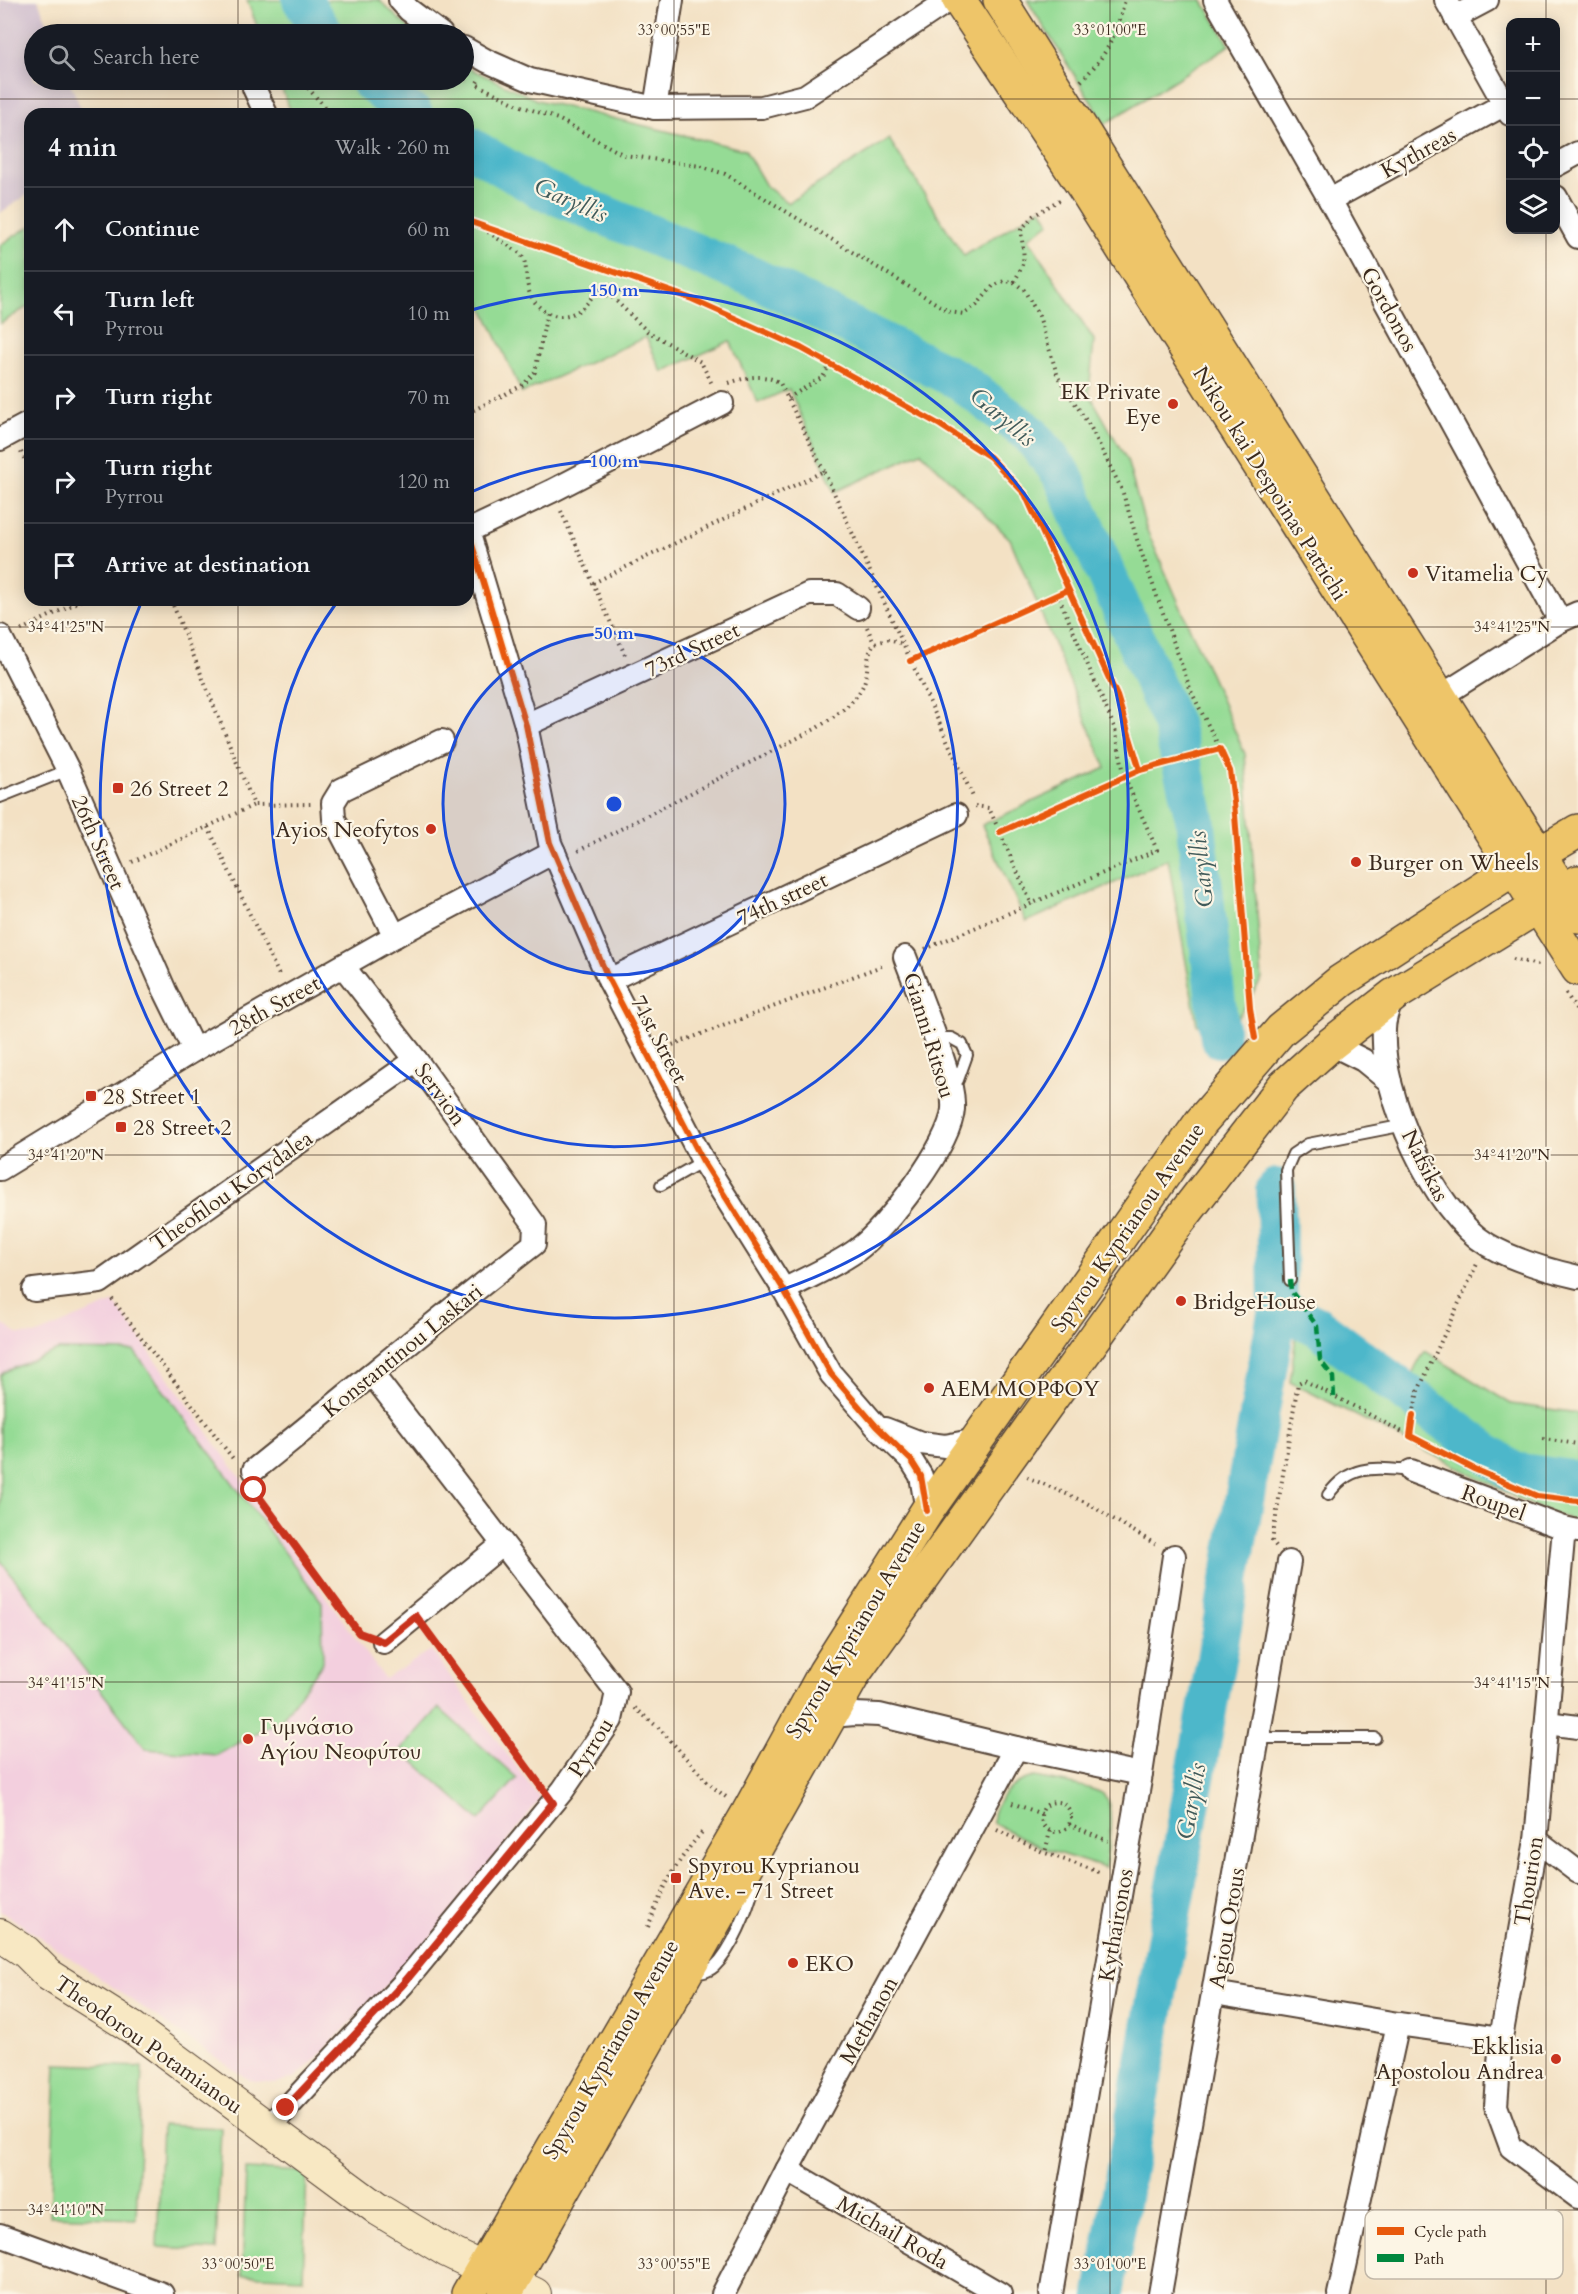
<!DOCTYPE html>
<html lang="en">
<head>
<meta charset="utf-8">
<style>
  :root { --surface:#171b24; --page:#242831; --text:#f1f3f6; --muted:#9ea1a6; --line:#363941 }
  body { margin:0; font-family:Cardo,serif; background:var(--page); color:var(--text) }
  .controls { position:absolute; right:18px; top:18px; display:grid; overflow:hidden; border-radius:12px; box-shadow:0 3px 15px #0003 }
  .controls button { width:54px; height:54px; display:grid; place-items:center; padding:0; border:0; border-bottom:2px solid var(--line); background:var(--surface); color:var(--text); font:30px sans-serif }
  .stop { position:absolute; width:18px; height:18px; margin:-14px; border:4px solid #c8321e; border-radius:50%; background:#fff }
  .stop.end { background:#c8321e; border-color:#fff; box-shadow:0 2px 6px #0008 }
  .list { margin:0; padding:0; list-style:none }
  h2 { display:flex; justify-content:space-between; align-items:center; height:78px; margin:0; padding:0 24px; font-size:26px }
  h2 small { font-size:20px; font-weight:400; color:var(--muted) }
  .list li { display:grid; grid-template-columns:39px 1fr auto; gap:18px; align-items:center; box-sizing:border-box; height:84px; padding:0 24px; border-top:2px solid var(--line) }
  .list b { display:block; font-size:22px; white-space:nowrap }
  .list p { margin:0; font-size:20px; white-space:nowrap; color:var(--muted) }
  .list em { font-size:20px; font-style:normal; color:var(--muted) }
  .icon { flex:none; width:33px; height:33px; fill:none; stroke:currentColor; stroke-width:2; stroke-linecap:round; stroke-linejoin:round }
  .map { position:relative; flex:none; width:1578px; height:2294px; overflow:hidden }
  .search { position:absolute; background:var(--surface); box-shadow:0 3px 15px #0003; left:24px; top:24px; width:450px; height:66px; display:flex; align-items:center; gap:15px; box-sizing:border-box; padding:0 21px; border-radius:33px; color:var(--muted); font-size:22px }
  .panel { position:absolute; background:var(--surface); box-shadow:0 3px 15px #0003; left:24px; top:108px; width:450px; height:498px; border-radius:18px }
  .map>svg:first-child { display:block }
  .built { fill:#f3cfde }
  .industrial { fill:#cfbdce }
  .green { fill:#95db95; stroke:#68825a; stroke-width:1.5 }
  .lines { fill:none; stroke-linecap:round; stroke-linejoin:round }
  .river { stroke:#4db7ca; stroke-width:40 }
  .lane-casing { stroke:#574537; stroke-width:14 }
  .street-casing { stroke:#574537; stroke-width:26 }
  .secondary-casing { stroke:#574537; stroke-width:34 }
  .primary-casing { stroke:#574537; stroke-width:36 }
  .path { stroke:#574537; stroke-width:4; stroke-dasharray:1.5 4.5; stroke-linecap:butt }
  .lane { stroke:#fff; stroke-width:10 }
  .street { stroke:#fff; stroke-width:22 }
  .secondary { stroke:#f8e8c3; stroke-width:32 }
  .primary { stroke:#eec569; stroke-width:33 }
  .quiet { stroke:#00873e; stroke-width:4.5; stroke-dasharray:9 4.5; stroke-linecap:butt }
  .cycleway-casing { stroke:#fcf5e5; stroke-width:10 }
  .cycleway { stroke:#e8590c; stroke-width:6 }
  .route { stroke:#c8321e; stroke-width:8 }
  .ticks { fill:none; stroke:#3b2a1e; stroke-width:1.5; stroke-opacity:0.45 }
  .ring { fill:none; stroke:#1d4ed8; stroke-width:3 }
  .poi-dot { fill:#c8321e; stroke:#fcf5e5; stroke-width:2 }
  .labels { text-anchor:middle; stroke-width:4.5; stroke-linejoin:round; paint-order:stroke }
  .street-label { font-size:22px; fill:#3b2a1e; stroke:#fcf5e5 }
  .poi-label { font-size:22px; fill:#3b2a1e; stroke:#fcf5e5; text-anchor:start }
  .water-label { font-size:24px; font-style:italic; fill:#415b5a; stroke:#fcf5e5 }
  .key { fill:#fcf5e5; stroke:#c2b8a9; stroke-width:1.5 }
  .key-label { font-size:16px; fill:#3b2a1e }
  .ticks-label { font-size:15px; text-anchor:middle; fill:#3b2a1e; stroke:#fcf5e5; stroke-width:4.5; stroke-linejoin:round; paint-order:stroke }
  .centre { fill:#1d4ed8; stroke:#fcf5e5; stroke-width:3 }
  .ring-label { font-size:18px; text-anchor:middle; font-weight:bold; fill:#1d4ed8; stroke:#fcf5e5; stroke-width:4.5; stroke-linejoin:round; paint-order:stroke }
</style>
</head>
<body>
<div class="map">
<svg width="1578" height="2294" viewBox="0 0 1578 2294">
  <rect width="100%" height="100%" fill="#fcf5e5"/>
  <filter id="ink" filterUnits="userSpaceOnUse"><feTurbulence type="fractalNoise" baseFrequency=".0167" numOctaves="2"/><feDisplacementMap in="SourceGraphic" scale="12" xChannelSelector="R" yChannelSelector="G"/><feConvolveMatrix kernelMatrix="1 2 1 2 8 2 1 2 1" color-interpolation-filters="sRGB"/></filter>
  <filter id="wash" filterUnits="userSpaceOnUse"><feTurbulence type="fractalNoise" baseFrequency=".008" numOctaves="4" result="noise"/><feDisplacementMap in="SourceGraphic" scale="24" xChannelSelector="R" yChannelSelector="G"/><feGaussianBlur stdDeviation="1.35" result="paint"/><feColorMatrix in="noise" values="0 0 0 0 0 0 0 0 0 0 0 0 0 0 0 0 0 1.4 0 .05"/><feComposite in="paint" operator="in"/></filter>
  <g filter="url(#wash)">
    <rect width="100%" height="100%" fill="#f3e1c4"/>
    <!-- built -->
    <polygon class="built" points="114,1302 385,1679 431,1650 540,1799 444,1924 316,2059 296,2077 276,2083 249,2080 0,1910 0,1322 17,1334 35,1335"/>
    <!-- industrial -->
    <polygon class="industrial" points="0,0 38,0 52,34 34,34 34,80 69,80 83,114 30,114 30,193 0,213"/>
    <!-- green -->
    <g class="green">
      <polygon points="247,0 379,0 415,34 260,34"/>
      <polygon points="1027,0 1202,0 1230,45 1105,124"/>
      <polygon points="464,66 537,100 745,150 766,186 788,203 889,139 964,256 1041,208 1050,223 1028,238 1094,340 1089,393 1127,460 1146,528 1245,754 1262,979 1231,1028 1197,1025 1168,859 1026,922 982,825 1106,768 1010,539 921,452 835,492 789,389 758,403 730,341 662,372 646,337 522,393 468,275 468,114 292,114 278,80 464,80"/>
      <polygon points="30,226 30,305 0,324 0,245"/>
      <polygon points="1300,1305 1410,1377 1425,1351 1511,1404 1578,1413 1578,1522 1536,1507 1290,1382"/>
      <polygon points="58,1350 134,1351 322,1602 323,1663 282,1719 217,1755 146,1749 0,1560 0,1376 4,1372"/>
      <polygon points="439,1708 517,1778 479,1820 401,1750"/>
      <path d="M1034,1777C1049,1780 1093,1786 1103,1794C1117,1806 1107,1852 1105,1868L1045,1849L993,1823C990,1802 1015,1780 1034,1777Z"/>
      <polygon points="56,2064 142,2067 136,2219 50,2216"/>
      <polygon points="162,2125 221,2128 216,2250 157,2247"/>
      <polygon points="246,2169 307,2172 303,2278 242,2275"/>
    </g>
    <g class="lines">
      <!-- river -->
      <g class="river">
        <polyline points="302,0 324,34"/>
        <polyline points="369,80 398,105 413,114"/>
        <polyline points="468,146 539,188 755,278 960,381 1030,434 1062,474 1172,723 1195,818 1220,1038"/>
        <polyline points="1276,1188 1278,1308 1317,1326 1513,1472 1578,1481"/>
        <polyline points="1104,2294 1278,1308"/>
      </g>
    </g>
  </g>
  <g filter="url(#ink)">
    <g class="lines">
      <defs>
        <g id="lane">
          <polyline points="0,797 68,770"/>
          <polyline points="936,1038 951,1038 962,1044 967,1055 958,1080 951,1085"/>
          <polyline points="661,1185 703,1161"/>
          <polyline points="1290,1280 1286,1170 1293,1154 1308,1144 1405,1125"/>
          <path d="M1328,1495C1351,1463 1375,1468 1411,1471"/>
          <polyline points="1260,1738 1375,1738"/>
          <path d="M691,1973C700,1973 707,1973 714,1967C732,1950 748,1910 754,1886L748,1875"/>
        </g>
        <g id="street">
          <polyline points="400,0 409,10 441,34"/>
          <polyline points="1215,0 1330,200 1560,621"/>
          <polyline points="1446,0 1510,114"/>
          <polyline points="1455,17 1487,0"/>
          <polyline points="464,48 487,61 530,80 655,108 762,107 805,96 949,0"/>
          <polyline points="254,88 266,114"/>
          <polyline points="655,108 672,0"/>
          <polyline points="1556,165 1578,153"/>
          <polyline points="1556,197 1578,237"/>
          <polyline points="1330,200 1505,104"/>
          <polyline points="0,439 30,423"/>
          <polyline points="468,531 526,725 550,843 609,980 703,1161 784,1290 831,1374 876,1426 911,1460 921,1476 927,1511"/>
          <polyline points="468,531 552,491 722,403"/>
          <polyline points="0,636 68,770 165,991 194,1050"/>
          <polyline points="1441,696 1560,621 1578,613"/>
          <polyline points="526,725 809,594 837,594 858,608"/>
          <polyline points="395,936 334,819 333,803 341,790 442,741"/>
          <polyline points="609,980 956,815"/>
          <path d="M1394,995C1389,1007 1384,1017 1384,1030C1380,1093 1433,1212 1488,1245C1515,1261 1547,1270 1578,1277"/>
          <polyline points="1331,1044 1363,1060 1390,1082"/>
          <polyline points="0,1169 194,1050 395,936 554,852"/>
          <polyline points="34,1290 100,1282 416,1060"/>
          <path d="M784,1290C808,1277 835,1266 857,1250C885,1230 951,1144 953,1109C954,1092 948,1076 943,1060C932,1025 918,991 905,957"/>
          <polyline points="885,1429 921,1443 945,1446 977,1440"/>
          <path d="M254,1470C348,1395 439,1317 534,1244L535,1225L416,1060L343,966"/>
          <polyline points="1411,1471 1564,1528 1578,1531"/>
          <polyline points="1564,1528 1536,1840 1501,2038 1496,2106 1511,2147 1578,2197"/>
          <polyline points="384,1642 502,1545"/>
          <polyline points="831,1716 855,1714 879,1715 1016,1748 1141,1774"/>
          <polyline points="1547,1723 1578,1727"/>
          <polyline points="1536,1840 1578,1872"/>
          <polyline points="1214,1993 1398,2024 1501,2038"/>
          <polyline points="268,2128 403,1984 563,1790 611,1720 617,1692 373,1375"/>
          <polyline points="787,2170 1000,2294"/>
          <polyline points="0,2235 162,2294"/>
          <polyline points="723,2294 787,2170 1016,1748"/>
          <polyline points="1051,2294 1141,1774 1174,1556"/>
          <polyline points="1160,2294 1289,1562"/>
          <polyline points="1339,2294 1398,2024"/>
        </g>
        <polyline id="secondary" points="0,1935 26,1952 49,1975 133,2028 379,2210 447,2251 535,2294"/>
        <g id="primary">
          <polyline points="959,0 1083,186 1578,969"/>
          <polyline points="1000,0 1578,916"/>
          <polyline points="468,2294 748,1813 825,1672 927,1511 1201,1122 1281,1030 1341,981 1515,868 1578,831"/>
          <polyline points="505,2294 855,1672 1172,1230 1283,1087 1331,1044 1394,995 1578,882"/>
        </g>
      </defs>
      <!-- lane casing -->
      <use href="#lane" class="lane-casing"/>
      <!-- street casing -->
      <use href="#street" class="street-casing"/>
      <!-- secondary casing -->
      <use href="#secondary" class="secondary-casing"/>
      <!-- primary casing -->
      <use href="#primary" class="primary-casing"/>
      <!-- path -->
      <g class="path">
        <polyline points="478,81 476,84 518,105 558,119 624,155 700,166 725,174 950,312 964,314 977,305 993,286 1004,281 1014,282 1024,290 1039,316 1058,377 1091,428 1122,490 1139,546 1191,691 1220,749"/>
        <path d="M1081,81C1108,54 1115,37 1125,0"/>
        <polyline points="308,88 331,114"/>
        <path d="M473,222L521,254C528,266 525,274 528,287C530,302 546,316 561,316C576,315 584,308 592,297L602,294L612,297L647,331L701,362L712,384"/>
        <path d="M1014,282C1028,258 1023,255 1021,230L1033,216L1061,199"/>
        <path d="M729,383C747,377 764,373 780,383L824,471"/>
        <polyline points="788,398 823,377 830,364"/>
        <polyline points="468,413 523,385 535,372 547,313"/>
        <polyline points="21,452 30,470"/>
        <polyline points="561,511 625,655"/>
        <polyline points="593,583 824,471 974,799"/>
        <polyline points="171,600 254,805 311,804"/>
        <polyline points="867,627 874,643"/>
        <polyline points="21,630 82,600"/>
        <polyline points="975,806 989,808 1032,905"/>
        <polyline points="208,827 280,977"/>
        <path d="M578,851L817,728C834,716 856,704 864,683C870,668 864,661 874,643L888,640L900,643"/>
        <polyline points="132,862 254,805"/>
        <polyline points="925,949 1157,850 1125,778 1115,729 1058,595"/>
        <polyline points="1513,959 1542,966"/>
        <polyline points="1566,993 1578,1013"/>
        <polyline points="667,1047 884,965"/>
        <polyline points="112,1299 234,1460"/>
        <polyline points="1413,1415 1418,1391 1477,1264"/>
        <polyline points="1543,1439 1578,1444"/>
        <polyline points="1027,1477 1085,1502 1155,1544"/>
        <polyline points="254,1490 359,1633 363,1634"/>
        <polyline points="1276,1546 1272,1541 1298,1383 1304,1380 1410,1436"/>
        <polyline points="429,1634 540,1785"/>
        <polyline points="635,1708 660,1729 709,1784 726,1797"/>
        <circle cx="1056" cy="1817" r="15"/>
        <polyline points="1012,1803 1042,1814"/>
        <polyline points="1069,1824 1108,1841"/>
        <polyline points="997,1830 1045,1853"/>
        <polyline points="1050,1831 1045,1853 1102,1873"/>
        <path d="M648,1927C663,1887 675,1863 703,1831"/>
      </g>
      <!-- lane -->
      <use href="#lane" class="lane"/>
      <!-- street -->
      <use href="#street" class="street"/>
      <!-- secondary -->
      <use href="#secondary" class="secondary"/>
      <!-- primary -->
      <use href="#primary" class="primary"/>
      <!-- quiet -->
      <polyline class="quiet" points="1290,1280 1291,1291 1317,1326 1320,1360 1333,1377 1334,1397"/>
      <defs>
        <g id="cycleway">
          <polyline points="468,221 692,299 801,348 940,425 990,457 1025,494 1117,696 1140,770"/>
          <polyline points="468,531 526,725 550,843 609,980 703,1161 784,1290 831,1374 876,1426 911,1460 921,1476 927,1511"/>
          <polyline points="910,661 1068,590"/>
          <polyline points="1000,832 1140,770 1220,749 1230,771 1234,802 1250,1008 1255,1038"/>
          <polyline points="1413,1415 1410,1436 1474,1469 1537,1496 1578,1501"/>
        </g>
      </defs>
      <!-- cycleway casing -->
      <use href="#cycleway" class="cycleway-casing"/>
      <!-- cycleway -->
      <use href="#cycleway" class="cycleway"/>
    </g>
  </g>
  <g class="lines" filter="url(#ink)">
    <!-- route -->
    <polyline class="route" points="254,1490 359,1633 384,1642 416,1616 553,1803 403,1984 286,2108"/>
  </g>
  <!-- ticks -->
  <path class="ticks" d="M238,0V34M674,0V2294M1110,0V2294M1546,0V22M238,80V114M0,99H1510M1556,99H1578M1546,230V2294M238,600V2294M0,627H1578M0,1155H1578M0,1682H1578M0,2210H1578"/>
  <!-- distance rings -->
  <circle cx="614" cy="804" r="171" fill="#1d4ed8" fill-opacity=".12"/>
  <g class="ring">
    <circle cx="614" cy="804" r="171"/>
    <path d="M469 493A343 343 0 1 1 337 602"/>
    <path d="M468 311A514 514 0 1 1 141 603"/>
  </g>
  <!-- markers -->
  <g class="poi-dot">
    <circle cx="1173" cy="404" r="6"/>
    <circle cx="1413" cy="573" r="6"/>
    <rect x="112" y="782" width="12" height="12" rx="3"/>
    <circle cx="431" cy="829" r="6"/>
    <circle cx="1356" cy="862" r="6"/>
    <rect x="85" y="1090" width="12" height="12" rx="3"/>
    <rect x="115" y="1121" width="12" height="12" rx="3"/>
    <circle cx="1181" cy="1301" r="6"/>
    <circle cx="929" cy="1388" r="6"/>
    <circle cx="248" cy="1739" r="6"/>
    <rect x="670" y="1872" width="12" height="12" rx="3"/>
    <circle cx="793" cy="1963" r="6"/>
    <circle cx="1556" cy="2059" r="6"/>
  </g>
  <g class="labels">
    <!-- street labels -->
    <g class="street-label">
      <text transform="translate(1418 152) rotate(-29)" y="8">Kythreas</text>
      <text transform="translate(1390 309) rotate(61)" y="8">Gordonos</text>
      <text transform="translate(1271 483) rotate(58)" y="8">Nikou kai Despoinas Pattichi</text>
      <text transform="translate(692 649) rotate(-25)" y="8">73rd Street</text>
      <text transform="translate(99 842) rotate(66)" y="8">26th Street</text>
      <text transform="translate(782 898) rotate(-25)" y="8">74th street</text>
      <text transform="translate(274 1005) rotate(-29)" y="8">28th Street</text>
      <text transform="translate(930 1035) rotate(73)" y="8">Gianni Ritsou</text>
      <text transform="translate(660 1039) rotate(62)" y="8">71st Street</text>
      <text transform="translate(441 1094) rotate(54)" y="8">Servion</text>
      <text transform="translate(1426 1165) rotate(63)" y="8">Nafsikas</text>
      <text transform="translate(231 1190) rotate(-35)" y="8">Theofilou Korydalea</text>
      <text transform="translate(1127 1227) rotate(-55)" y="8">Spyrou Kyprianou Avenue</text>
      <text transform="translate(402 1350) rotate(-39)" y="8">Konstantinou Laskari</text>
      <text transform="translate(1494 1502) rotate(20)" y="8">Roupel</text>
      <text transform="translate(855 1629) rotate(-59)" y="8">Spyrou Kyprianou Avenue</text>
      <text transform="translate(590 1747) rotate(-58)" y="8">Pyrrou</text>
      <text transform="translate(1528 1881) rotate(-81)" y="8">Thourion</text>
      <text transform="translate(1115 1925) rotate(-80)" y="8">Kythaironos</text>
      <text transform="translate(1226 1928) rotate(-80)" y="8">Agiou Orous</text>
      <text transform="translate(868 2020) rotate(-61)" y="8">Methanon</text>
      <text transform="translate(149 2044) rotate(35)" y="8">Theodorou Potamianou</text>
      <text transform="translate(610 2049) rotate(-60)" y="8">Spyrou Kyprianou Avenue</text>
      <text transform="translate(893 2232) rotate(30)" y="8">Michail Roda</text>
    </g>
    <!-- poi labels -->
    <g class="poi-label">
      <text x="1161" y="399" text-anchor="end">EK Private<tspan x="1161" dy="25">Eye</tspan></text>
      <text x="1425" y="581">Vitamelia Cy</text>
      <text x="130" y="796">26 Street 2</text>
      <text x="419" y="837" text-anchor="end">Ayios Neofytos</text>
      <text x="1368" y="870">Burger on Wheels</text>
      <text x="103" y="1104">28 Street 1</text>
      <text x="133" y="1135">28 Street 2</text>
      <text x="1193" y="1309">BridgeHouse</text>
      <text x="941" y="1396">ΑΕΜ ΜΟΡΦΟΥ</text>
      <text x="260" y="1734">Γυμνάσιο<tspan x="260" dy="25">Αγίου Νεοφύτου</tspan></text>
      <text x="688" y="1873">Spyrou Kyprianou<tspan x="688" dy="25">Ave. - 71 Street</tspan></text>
      <text x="805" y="1971">EKO</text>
      <text x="1544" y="2054" text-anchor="end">Ekklisia<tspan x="1544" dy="25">Apostolou Andrea</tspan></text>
    </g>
    <!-- water labels -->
    <g class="water-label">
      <text transform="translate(571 200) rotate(24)" y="8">Garyllis</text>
      <text transform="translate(1003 417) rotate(40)" y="8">Garyllis</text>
      <text transform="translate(1201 869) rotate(-96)" y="8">Garyllis</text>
      <text transform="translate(1191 1801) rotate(-80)" y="8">Garyllis</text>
    </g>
  </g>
  <!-- legend -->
  <rect x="1365" y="2210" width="198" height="69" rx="9" class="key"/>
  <rect x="1377" y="2227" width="27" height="8" fill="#e8590c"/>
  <rect x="1377" y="2254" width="27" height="8" fill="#00873e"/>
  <g class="key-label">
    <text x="1414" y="2237">Cycle path</text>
    <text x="1414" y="2264">Path</text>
  </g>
  <g class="ticks-label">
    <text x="674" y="35">33°00'55"E</text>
    <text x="1110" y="35">33°01'00"E</text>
    <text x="66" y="632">34°41'25"N</text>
    <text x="1512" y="632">34°41'25"N</text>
    <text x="66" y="1160">34°41'20"N</text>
    <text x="1512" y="1160">34°41'20"N</text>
    <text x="66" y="1688">34°41'15"N</text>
    <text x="1512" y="1688">34°41'15"N</text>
    <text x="66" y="2215">34°41'10"N</text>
    <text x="238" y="2269">33°00'50"E</text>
    <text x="674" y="2269">33°00'55"E</text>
    <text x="1110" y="2269">33°01'00"E</text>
  </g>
  <circle cx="614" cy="804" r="9" class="centre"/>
  <g class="ring-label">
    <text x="614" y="296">150 m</text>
    <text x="614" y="467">100 m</text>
    <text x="614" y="639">50 m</text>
  </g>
</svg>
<div class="controls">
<button>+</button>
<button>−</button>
<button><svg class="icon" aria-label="locate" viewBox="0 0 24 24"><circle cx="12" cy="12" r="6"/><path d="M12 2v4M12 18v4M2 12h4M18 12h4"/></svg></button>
<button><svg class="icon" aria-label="layers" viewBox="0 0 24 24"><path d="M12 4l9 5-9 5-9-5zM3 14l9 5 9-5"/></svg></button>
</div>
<div class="stop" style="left:254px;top:1490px"></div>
<div class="stop end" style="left:286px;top:2108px"></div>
<div class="search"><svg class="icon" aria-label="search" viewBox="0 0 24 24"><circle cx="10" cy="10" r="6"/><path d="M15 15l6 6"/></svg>Search here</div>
<section class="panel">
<h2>4 min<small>Walk · 260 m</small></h2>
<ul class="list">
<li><svg class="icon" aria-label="ahead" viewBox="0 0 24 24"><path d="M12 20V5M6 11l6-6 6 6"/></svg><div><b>Continue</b></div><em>60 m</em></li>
<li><svg class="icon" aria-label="left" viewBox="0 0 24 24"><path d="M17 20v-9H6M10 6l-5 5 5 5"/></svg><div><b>Turn left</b><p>Pyrrou</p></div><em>10 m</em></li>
<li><svg class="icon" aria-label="right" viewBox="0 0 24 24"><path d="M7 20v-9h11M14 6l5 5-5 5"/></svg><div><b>Turn right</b></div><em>70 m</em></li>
<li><svg class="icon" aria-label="right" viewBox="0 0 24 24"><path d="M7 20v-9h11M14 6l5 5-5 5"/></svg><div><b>Turn right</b><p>Pyrrou</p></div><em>120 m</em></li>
<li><svg class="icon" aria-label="arrive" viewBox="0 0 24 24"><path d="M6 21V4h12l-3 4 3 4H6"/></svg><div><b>Arrive at destination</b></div></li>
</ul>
</section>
</div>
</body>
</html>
